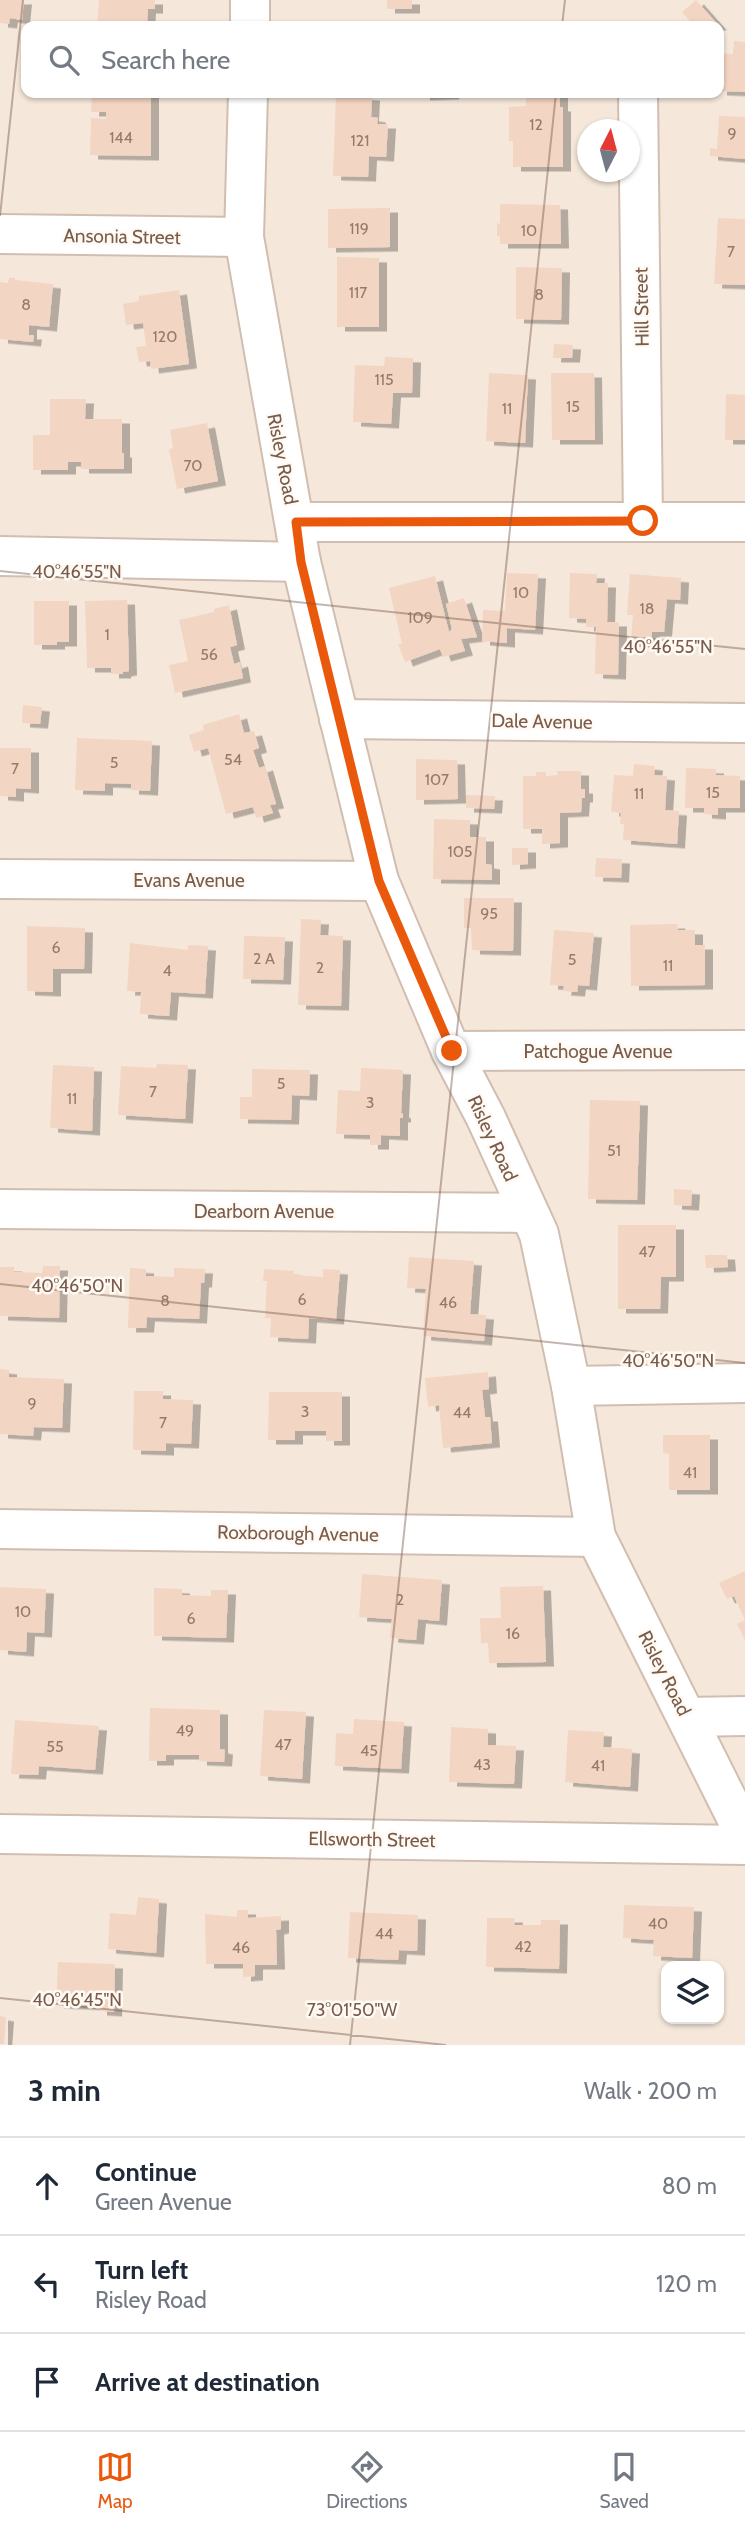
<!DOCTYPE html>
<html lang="en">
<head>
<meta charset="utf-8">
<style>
  :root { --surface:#fff; --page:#f2f2f3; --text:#1f2937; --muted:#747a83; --line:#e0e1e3; --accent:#ea580c }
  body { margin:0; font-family:Cabin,sans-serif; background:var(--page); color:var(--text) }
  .controls { position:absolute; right:21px; bottom:21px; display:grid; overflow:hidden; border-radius:14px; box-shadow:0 2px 5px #0004 }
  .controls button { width:63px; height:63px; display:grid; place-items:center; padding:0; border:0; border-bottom:2px solid var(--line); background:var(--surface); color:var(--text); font:35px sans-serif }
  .compass { position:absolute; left:577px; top:119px; width:63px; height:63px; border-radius:50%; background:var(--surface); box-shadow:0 2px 5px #0004; rotate:6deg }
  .stop { position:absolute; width:21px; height:21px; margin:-16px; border:5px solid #ea580c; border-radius:50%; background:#fff }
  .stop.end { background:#ea580c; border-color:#fff; box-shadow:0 2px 7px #0008 }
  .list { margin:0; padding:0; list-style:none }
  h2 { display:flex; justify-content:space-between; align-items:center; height:91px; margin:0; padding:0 28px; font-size:30px }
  h2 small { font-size:23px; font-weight:400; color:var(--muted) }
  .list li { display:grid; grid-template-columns:46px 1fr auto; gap:21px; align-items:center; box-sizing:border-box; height:98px; padding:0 28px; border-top:2px solid var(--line) }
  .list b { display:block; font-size:26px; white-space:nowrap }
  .list p { margin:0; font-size:23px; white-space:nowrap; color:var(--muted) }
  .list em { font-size:23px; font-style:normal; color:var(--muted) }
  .icon { flex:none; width:38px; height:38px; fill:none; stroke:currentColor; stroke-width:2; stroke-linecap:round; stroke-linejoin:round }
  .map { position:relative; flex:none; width:745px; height:2045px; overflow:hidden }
  .search { position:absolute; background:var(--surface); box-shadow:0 2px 5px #0004; left:21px; right:21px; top:21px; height:77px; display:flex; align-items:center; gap:18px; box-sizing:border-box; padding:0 24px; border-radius:14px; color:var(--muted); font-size:26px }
  .sheet { height:385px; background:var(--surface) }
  nav { display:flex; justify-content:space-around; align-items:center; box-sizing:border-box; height:98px; border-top:2px solid var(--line); background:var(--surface); font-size:19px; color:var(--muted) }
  nav a { display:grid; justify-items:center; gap:4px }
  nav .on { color:var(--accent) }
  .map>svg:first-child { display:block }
  .residential { fill:#f5e8da; fill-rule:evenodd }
  .building { fill:#f3d5c3; filter:url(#shadow) }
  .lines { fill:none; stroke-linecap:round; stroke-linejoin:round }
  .minor-casing { stroke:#d1beb0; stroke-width:42 }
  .minor { stroke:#fff; stroke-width:38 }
  .route { stroke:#ea580c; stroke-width:9 }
  .ticks { fill:none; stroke:#7a5c4d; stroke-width:2; stroke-opacity:0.45 }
  .labels { text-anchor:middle; stroke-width:5; stroke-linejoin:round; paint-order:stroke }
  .number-label { font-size:16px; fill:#987a6a }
  .street-label { font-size:19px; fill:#7a5c4d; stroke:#fffaf3 }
  .ticks-label { font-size:18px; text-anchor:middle; fill:#7a5c4d; stroke:#fffaf3; stroke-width:5; stroke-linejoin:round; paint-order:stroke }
</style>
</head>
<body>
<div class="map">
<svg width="745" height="2045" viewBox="0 0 745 2045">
  <defs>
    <filter id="shadow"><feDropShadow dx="8" dy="4.5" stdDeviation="0" flood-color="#0004"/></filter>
  </defs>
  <rect width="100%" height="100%" fill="#fdf6ec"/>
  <!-- residential -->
  <path class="residential" d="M0,0H745V2045H0ZM26,26H719V93H26ZM588,130H630V172H588ZM666,1966H719V2019H666Z"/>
  <!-- building -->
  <g class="building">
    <polygon points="0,0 24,0 22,20 10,18 9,24 0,23"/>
    <polygon points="99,0 155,0 155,9 148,9 147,26 97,26"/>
    <rect x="387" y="0" width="25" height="9"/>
    <polygon points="696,0 719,26 694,26 682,12"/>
    <polygon points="734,41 745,42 745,92 719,91 719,53 733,54"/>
    <polygon points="92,93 151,93 151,156 90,155 91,118 106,119 106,112 91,112"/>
    <polygon points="422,93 451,93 451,95 422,96"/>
    <polygon points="526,93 560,93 560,107 563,107 563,167 513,167 513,141 509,141 509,107 526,106"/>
    <polygon points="336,94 372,96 371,117 378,118 377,124 388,124 386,157 369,156 368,177 333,176"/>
    <polygon points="719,116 745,117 745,159 710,156 710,148 717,149"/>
    <polygon points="500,204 560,205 561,244 500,244 500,236 497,236 497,223 500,224"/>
    <polygon points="390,208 390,247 328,248 328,209"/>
    <polygon points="718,218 745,219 745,285 714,284"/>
    <polygon points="337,257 379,258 379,327 337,327"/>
    <polygon points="516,267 562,268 561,320 516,319"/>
    <polygon points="9,278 15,278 15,280 53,284 49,327 29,325 29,335 34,335 33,342 0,339 0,282 8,283"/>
    <polygon points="179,290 189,364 151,369 150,361 139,362 136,347 146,346 143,323 126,325 123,304 139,301 139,296"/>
    <polygon points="554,344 573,345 572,358 553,358"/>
    <polygon points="385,357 413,358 412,393 393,393 391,424 353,422 355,365 384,366"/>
    <polygon points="489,373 528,375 525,443 486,441"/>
    <polygon points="551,373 594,373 595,440 552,440"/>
    <polygon points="726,394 745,395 745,440 725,440"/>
    <polygon points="50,399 86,399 85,419 122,419 122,453 124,453 124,469 81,469 81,462 68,462 68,470 33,470 33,435 50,435"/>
    <polygon points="207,423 218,481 177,489 169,449 173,448 170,430"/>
    <polygon points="507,573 538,574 535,630 507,628 507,643 482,641 483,610 505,611"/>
    <polygon points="570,573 597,574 596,583 608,583 607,622 619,622 618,675 595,674 596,627 586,627 586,619 569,618"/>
    <polygon points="630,574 681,578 680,600 667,599 664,632 652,632 651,644 631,642 633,615 627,615"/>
    <polygon points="435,576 449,632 452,629 446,604 464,598 477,637 461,639 465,651 443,657 440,649 405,662 398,644 402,644 389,588"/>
    <polygon points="127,600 129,671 123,672 123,674 111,674 111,668 87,668 85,601"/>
    <polygon points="34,601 69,601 69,642 57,642 57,645 34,645"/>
    <polygon points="229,605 237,645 230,647 234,664 240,662 243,678 175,693 169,665 188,661 179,620 214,612 214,609"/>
    <polygon points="23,705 42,707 40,724 22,723"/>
    <polygon points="239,714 244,733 254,731 259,748 253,750 259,768 265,766 276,804 270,805 273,813 256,818 253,807 226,814 208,748 194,752 189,735 204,730 203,725"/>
    <polygon points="77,738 152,741 150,791 131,790 131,784 105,783 105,791 75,790"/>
    <polygon points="0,748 31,748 31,789 16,788 16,797 0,796"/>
    <polygon points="416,759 457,760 458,799 416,800"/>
    <polygon points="634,764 655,766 654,775 667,776 665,810 679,811 677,844 623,840 624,824 620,824 621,813 611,812 614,775 633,776"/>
    <polygon points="686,768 716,769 716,775 740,776 740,808 718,808 718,815 704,814 704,808 685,808"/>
    <polygon points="557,771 581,771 581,789 585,789 585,798 582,798 581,812 560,813 560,843 542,844 542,829 523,829 523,776 536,776 536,772 546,772 546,776 558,775"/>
    <polygon points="466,795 495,796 494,809 466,808"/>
    <polygon points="434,819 470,820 470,837 486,837 486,864 492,865 492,880 433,879"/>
    <polygon points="512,848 528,848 528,864 512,865"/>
    <polygon points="596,858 622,859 621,878 595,877"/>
    <polygon points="464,898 514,898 513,951 472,950 471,928 464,928"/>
    <polygon points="301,919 321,920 320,935 343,936 341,1006 298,1005"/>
    <polygon points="677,924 678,930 695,930 695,945 705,945 705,985 631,986 630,925"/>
    <polygon points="27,926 85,928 84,969 53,969 53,992 27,991"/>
    <polygon points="554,930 594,933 589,986 578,985 577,992 563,991 564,986 550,985"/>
    <polygon points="244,936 285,937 283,980 243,979"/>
    <polygon points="130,943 188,950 188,945 208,946 205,994 171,992 169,1016 140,1014 141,992 127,991"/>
    <polygon points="157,1064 188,1065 185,1119 118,1115 121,1066 156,1068"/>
    <polygon points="53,1065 94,1067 92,1131 50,1128"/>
    <polygon points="361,1068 403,1070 401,1113 403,1114 403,1118 400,1118 400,1136 381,1135 381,1145 370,1145 370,1135 336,1134 338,1090 360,1091"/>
    <polygon points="252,1069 310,1070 309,1096 292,1095 291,1120 240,1119 240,1097 252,1097"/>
    <polygon points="590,1100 640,1101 637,1200 588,1199"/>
    <polygon points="674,1189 692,1190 691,1206 674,1205"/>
    <polygon points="618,1225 676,1225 676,1277 661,1277 660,1309 618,1309"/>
    <polygon points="705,1255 727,1255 728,1267 706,1268"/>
    <polygon points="409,1257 474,1261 470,1314 486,1315 484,1341 423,1336 426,1289 407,1288"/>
    <polygon points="43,1266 60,1266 59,1318 0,1316 0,1267 14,1267 14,1272 42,1273"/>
    <polygon points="130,1268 146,1269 146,1276 174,1277 174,1268 205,1269 204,1283 201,1283 199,1319 147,1317 146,1328 128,1328"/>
    <polygon points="264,1269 294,1271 293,1275 323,1277 323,1269 340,1270 336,1320 309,1318 308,1339 270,1337 271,1318 265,1318 267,1281 263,1281"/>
    <polygon points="0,1369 9,1370 9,1377 64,1379 62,1428 34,1427 33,1436 0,1434"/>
    <polygon points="488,1372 489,1389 482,1390 485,1417 490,1417 492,1443 443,1448 439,1405 428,1407 425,1378"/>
    <polygon points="134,1391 163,1391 163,1399 193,1400 191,1444 166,1443 166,1451 133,1450"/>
    <polygon points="269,1392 342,1392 342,1441 326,1441 326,1431 295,1431 295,1440 268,1440"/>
    <polygon points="663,1435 710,1435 710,1490 669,1490 669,1454 663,1453"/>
    <polygon points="745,1571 745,1640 737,1624 745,1620 734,1596 727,1599 719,1583"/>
    <polygon points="362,1574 442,1580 439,1621 418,1619 416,1640 390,1638 392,1619 359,1617"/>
    <polygon points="543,1586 546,1662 489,1663 488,1643 481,1643 480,1618 501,1618 500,1587"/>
    <polygon points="0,1587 46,1589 44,1633 27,1632 26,1652 0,1650"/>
    <polygon points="154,1588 182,1589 182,1595 211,1596 211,1590 228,1590 226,1638 154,1636"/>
    <polygon points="150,1708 220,1710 220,1749 225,1750 224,1762 199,1761 199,1755 166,1755 166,1761 149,1761"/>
    <polygon points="264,1710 306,1712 302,1779 260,1776"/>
    <polygon points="354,1719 404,1722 401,1769 335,1766 336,1733 353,1734"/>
    <polygon points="15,1720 99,1726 95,1770 39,1766 38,1775 11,1774"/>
    <polygon points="451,1727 488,1729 488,1745 516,1746 514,1784 449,1782"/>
    <polygon points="568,1730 604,1732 603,1747 632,1749 630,1787 565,1782"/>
    <polygon points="138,1897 159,1899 156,1953 108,1949 110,1913 136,1915"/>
    <polygon points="624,1905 694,1907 692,1958 653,1956 654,1940 623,1938"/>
    <polygon points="237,1910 248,1910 248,1918 281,1916 281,1929 276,1930 277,1965 255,1965 255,1976 243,1977 243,1964 206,1964 205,1914 237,1917"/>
    <polygon points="350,1912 418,1915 417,1951 399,1950 398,1960 348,1958"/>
    <polygon points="487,1918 515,1918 514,1925 541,1925 541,1920 560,1920 559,1969 486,1967"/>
    <polygon points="58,1962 115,1964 114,2012 99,2011 99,2006 56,2004"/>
    <polygon points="0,2016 6,2017 4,2044 0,2044"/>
  </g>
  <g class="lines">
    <defs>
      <g id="minor">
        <polyline points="250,26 250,0"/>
        <polyline points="248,93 244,237 301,562 379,881 451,1051 486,1118 539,1234 571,1386 596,1537 745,1835"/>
        <polyline points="638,93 643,521"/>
        <polyline points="0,234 244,237"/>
        <polyline points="296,522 745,522"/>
        <polyline points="0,556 301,562"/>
        <polyline points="339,719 745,723"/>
        <polyline points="0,879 379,881"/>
        <polyline points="451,1051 745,1050"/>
        <polyline points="0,1209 527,1213"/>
        <polyline points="571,1386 745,1383"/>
        <polyline points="0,1529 596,1537"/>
        <polyline points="687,1717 745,1716"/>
        <polyline points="0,1834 745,1845"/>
      </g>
    </defs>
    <!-- minor casing -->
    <use href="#minor" class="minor-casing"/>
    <!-- minor -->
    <use href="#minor" class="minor"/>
  </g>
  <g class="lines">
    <!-- route -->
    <polyline class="route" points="452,1051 379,881 301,562 296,522 643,521"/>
  </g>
  <!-- ticks -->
  <path class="ticks" d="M562,26L565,0M0,216L23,0M0,571L745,649M0,1284L745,1363M0,1998L446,2045M350,2045L556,93"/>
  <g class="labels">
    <!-- number labels -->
    <g class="number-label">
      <text x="536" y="130">12</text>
      <text x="732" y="139">9</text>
      <text x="121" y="143">144</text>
      <text x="360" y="146">121</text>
      <text x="359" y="234">119</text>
      <text x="529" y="236">10</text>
      <text x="731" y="257">7</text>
      <text x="358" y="298">117</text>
      <text x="539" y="300">8</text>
      <text x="26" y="310">8</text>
      <text x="165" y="342">120</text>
      <text x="384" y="385">115</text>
      <text x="573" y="412">15</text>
      <text x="507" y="414">11</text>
      <text x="193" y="471">70</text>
      <text x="521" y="598">10</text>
      <text x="647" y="614">18</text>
      <text x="420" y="623">109</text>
      <text x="107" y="640">1</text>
      <text x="209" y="660">56</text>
      <text x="233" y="765">54</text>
      <text x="114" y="768">5</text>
      <text x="15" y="774">7</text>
      <text x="437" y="785">107</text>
      <text x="713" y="798">15</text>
      <text x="639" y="799">11</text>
      <text x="460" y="857">105</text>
      <text x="489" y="919">95</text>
      <text x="56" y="953">6</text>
      <text x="264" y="964">2 A</text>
      <text x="572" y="965">5</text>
      <text x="668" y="971">11</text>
      <text x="320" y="973">2</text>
      <text x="167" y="976">4</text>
      <text x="281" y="1089">5</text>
      <text x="153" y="1097">7</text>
      <text x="72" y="1104">11</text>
      <text x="370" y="1108">3</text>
      <text x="614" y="1156">51</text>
      <text x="647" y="1257">47</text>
      <text x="302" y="1305">6</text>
      <text x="165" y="1306">8</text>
      <text x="448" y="1308">46</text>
      <text x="32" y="1409">9</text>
      <text x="305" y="1417">3</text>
      <text x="462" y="1418">44</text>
      <text x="163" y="1428">7</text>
      <text x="690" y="1478">41</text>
      <text x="400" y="1605">2</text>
      <text x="23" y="1617">10</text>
      <text x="191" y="1624">6</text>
      <text x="513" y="1639">16</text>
      <text x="185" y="1736">49</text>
      <text x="283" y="1750">47</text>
      <text x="55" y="1752">55</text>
      <text x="369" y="1756">45</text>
      <text x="482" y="1770">43</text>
      <text x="598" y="1771">41</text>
      <text x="658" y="1929">40</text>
      <text x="384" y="1939">44</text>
      <text x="523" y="1952">42</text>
      <text x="241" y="1953">46</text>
    </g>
    <!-- street labels -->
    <g class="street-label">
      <text transform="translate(122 236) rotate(1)" y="7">Ansonia Street</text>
      <text transform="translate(641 307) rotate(-91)" y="7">Hill Street</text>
      <text transform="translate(283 459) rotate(79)" y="7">Risley Road</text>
      <text transform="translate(542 721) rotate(1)" y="7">Dale Avenue</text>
      <text x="189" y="887">Evans Avenue</text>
      <text x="598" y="1058">Patchogue Avenue</text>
      <text transform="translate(493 1138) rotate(65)" y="7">Risley Road</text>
      <text x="264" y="1218">Dearborn Avenue</text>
      <text transform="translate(298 1533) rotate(1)" y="7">Roxborough Avenue</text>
      <text transform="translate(665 1673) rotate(63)" y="7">Risley Road</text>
      <text transform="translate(372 1839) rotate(1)" y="7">Ellsworth Street</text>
    </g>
  </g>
  <g class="ticks-label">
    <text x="77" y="578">40°46'55"N</text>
    <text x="668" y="653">40°46'55"N</text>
    <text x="77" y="1292">40°46'50"N</text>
    <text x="668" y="1367">40°46'50"N</text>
    <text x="77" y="2006">40°46'45"N</text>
    <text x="352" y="2016">73°01'50"W</text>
  </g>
</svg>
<div class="controls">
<button><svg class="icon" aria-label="layers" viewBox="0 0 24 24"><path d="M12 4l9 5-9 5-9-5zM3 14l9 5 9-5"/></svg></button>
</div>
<svg class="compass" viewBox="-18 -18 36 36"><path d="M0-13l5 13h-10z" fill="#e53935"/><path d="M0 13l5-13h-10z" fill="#747a83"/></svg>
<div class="stop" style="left:643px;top:521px"></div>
<div class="stop end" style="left:452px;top:1051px"></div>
<div class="search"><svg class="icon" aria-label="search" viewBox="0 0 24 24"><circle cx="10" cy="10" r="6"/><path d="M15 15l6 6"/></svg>Search here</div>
</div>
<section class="sheet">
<h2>3 min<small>Walk · 200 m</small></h2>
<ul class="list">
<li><svg class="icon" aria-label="ahead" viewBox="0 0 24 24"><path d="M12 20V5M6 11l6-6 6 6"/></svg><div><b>Continue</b><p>Green Avenue</p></div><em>80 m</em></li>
<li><svg class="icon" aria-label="left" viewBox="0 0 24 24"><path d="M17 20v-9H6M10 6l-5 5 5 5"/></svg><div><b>Turn left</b><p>Risley Road</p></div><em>120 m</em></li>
<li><svg class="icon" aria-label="arrive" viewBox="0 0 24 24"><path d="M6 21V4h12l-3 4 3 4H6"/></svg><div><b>Arrive at destination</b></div></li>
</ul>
</section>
<nav>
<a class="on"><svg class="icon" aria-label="map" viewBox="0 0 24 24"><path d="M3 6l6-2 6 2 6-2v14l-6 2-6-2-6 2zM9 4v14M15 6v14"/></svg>Map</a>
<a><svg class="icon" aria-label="directions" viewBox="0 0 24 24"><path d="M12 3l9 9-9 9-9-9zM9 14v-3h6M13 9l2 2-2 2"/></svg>Directions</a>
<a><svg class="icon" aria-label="saved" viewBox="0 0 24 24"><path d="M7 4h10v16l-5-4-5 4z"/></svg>Saved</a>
</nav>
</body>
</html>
